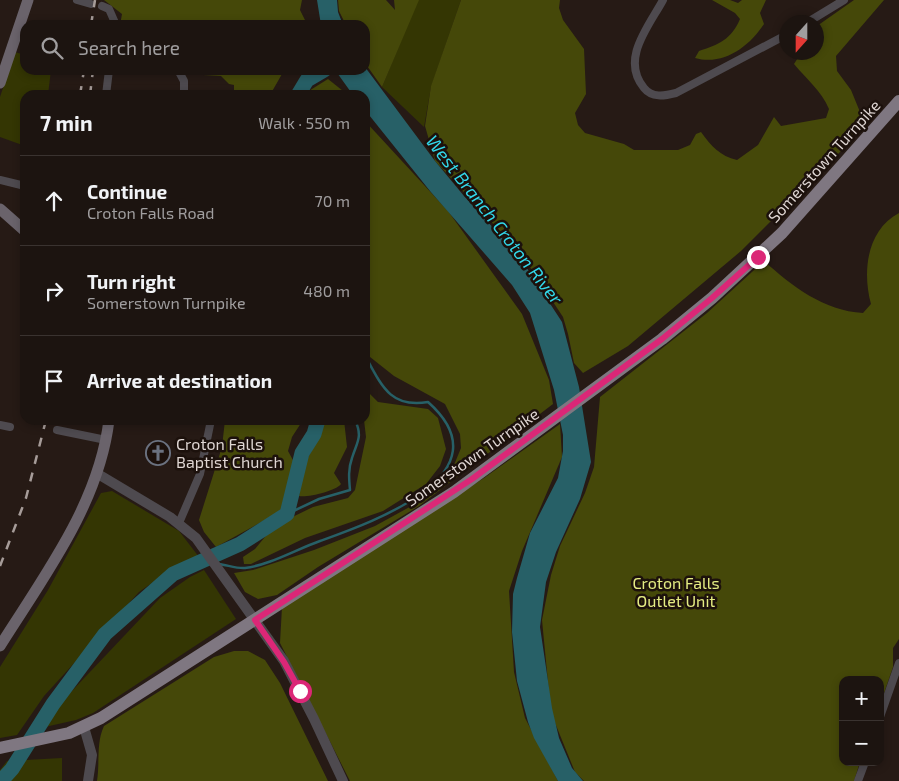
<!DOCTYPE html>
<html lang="en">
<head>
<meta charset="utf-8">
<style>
  :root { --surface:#1c1410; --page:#251d19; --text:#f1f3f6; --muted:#a09e9f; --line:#3a3330 }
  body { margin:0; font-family:"Exo 2",sans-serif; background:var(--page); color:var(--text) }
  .controls { position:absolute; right:15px; bottom:15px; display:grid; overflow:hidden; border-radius:10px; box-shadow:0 2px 8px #0003 }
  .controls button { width:45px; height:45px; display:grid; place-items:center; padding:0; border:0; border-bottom:1px solid var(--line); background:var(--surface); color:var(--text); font:25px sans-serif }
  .compass { position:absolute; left:779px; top:15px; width:45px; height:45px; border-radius:50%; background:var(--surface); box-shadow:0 2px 8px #0003; rotate:201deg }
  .stop { position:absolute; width:15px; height:15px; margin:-11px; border:4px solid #db2777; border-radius:50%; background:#fff }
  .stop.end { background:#db2777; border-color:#fff; box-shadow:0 1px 5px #0008 }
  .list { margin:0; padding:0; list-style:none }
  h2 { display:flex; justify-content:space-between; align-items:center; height:65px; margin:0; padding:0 20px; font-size:21px }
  h2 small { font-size:16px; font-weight:400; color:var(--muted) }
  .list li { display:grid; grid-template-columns:32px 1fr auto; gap:15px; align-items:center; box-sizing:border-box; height:90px; padding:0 20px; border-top:1px solid var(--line) }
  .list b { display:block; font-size:19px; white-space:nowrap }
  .list p { margin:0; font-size:16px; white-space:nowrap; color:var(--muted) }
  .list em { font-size:16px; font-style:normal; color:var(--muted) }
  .icon { flex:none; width:28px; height:28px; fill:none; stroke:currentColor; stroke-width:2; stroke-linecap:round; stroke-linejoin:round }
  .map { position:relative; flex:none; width:899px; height:781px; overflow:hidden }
  .search { position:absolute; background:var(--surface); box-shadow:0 2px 8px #0003; left:20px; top:20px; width:350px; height:55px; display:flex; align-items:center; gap:12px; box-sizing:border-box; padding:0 18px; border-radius:15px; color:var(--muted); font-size:19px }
  .panel { position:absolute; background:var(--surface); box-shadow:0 2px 8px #0003; left:20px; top:90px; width:350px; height:335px; border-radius:15px }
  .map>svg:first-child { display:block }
  .green { fill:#343603 }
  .forest { fill:#454809 }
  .water { fill:#276067 }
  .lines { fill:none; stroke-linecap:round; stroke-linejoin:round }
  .stream { stroke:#276067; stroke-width:2.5 }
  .river { stroke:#276067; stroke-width:15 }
  .minor { stroke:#4e4a4f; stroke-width:8 }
  .tertiary { stroke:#4e4a4f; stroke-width:10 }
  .secondary { stroke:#6a636b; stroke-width:11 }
  .primary { stroke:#7f7781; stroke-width:12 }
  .rail { stroke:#a69c99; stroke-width:2.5; stroke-dasharray:9 9; stroke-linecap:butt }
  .route { stroke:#db2777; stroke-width:6 }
  .labels { text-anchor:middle; stroke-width:5; stroke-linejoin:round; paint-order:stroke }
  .street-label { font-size:16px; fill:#dfd6d3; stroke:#1c110c }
  .poi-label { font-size:16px; fill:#dfd6d3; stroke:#1c110c; text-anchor:start }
  .park-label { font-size:16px; fill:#e5ed83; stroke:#1c110c }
  .water-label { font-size:18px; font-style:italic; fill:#32d8ea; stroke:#1c110c }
</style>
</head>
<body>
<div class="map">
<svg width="899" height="781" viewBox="0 0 899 781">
  <rect width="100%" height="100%" fill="#261a15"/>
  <!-- green -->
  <g class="green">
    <polygon points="418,0 461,0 431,87 424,127 382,87"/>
    <polygon points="15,52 25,55 25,70 51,70 48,95 25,95 25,146 0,137 0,97"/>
    <polygon points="112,491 179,531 199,557 179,564 139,592 44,696 17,735 0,738 0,667 48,590 101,493"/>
    <polygon points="204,570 236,619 93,713 76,720 36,729 160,598 190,577"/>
    <polygon points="62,758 62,781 0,781 0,770 7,761"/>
  </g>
  <!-- forest -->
  <g class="forest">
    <polygon points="104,0 302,0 300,10 307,24 120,25 122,14"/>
    <polygon points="338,0 386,0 395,10 394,0 419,0 382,87 365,63 365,25 346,25 339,11"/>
    <path d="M461,0H560L559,8L563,20L584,49L586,94L575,113L578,125L585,133L624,144L634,150H678L690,145L696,134L701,132C711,146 720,156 737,160L758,145L774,117L781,126L826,118L829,109C821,90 807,80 794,64L801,53L816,52L817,26L854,0H884L836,56L837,71L851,90L860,112L859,125L846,146L741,251L628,346L583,373L574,363L568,334L563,317L530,267L511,243L435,161L425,126L431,86Z"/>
    <path d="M712,0H730L738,3L742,0H766L760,13L764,24C749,47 723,66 695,58L699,51C718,45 732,39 740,19L735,13Z"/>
    <polygon points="184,70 287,70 282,74 270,95 234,95 234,85 229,84 221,76 186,74"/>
    <polygon points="328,79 348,95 304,95 304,94"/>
    <polygon points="365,121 448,211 522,314 549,380 553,404 419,506 318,567 277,595 258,599 245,592 234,573 253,570 314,550 375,526 415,504 441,484 454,465 461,448 460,434 445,404 394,376 365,353"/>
    <path d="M899,213V639L893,648V667L880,705V680H843V762H860L854,781H584L575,772L551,713L542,620L551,575L560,546L585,493L594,467L600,397L707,313L764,261C792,286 824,311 863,313L871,304C862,271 867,230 899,213Z"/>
    <polygon points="365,389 378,402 428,409 438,418 446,449 440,466 426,484 383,511 305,538 251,564 244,564 243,557 255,549 274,526 313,507 348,498 355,490 366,437 364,420"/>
    <polygon points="225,420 303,420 292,437 288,451 294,462 283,510 216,547 204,532 199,520 222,447"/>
    <path d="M323,420H344L347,447L334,473L341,484C336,491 307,498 299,496L304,465L320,435Z"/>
    <polygon points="560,424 562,457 522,551 509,591 514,672 525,718 558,781 350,781 280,643 282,607 484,478"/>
    <path d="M234,651H248L265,660L280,683L328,781H97C100,762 96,743 104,726L214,657Z"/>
  </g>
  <!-- water -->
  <g class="water">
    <polygon points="317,0 337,0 338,12 343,25 321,25"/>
    <polygon points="365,67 435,161 464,196 519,256 562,322 579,387 591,462 580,499 556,552 546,582 540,627 552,708 559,738 572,768 583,781 558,781 534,738 528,722 517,681 512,632 513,594 517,578 530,533 558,478 563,451 563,435 554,390 530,313 512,285 430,191 365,110 365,95 353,95 335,70 365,70"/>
  </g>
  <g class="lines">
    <!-- stream -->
    <g class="stream">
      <path d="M287,514L319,499L350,490C349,479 348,469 352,458C357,442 363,437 355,420"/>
      <polyline points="201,561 209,562"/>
      <path d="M219,564C227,565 238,569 245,568C270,565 297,549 320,541C373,522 509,474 428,402C393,408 383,389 368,361L365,360"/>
    </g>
    <!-- river -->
    <g class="river">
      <polyline points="298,95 307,80 324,70"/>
      <polyline points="1,781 12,769 53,704 105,634 173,574 240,544 287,514 302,453 314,434 318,420"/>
    </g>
    <!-- minor -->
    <g class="minor">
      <polyline points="77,0 91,4"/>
      <path d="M663,0C649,26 620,59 644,88C652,98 664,96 676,93L786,35"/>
      <polyline points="102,6 109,9 116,25"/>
      <polyline points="808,22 844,0"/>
      <polyline points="178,70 184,81 184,95"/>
      <polyline points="106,95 109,70"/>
      <polyline points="0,180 25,186"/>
      <polyline points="0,425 10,427"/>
      <polyline points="57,430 106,440"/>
      <polyline points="179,523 200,474 211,420"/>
      <polyline points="880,717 899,663"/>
      <polyline points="858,781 865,762"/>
    </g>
    <!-- tertiary -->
    <g class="tertiary">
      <polyline points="98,474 170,517 196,538 284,661 314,719 343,781"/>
      <polyline points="84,727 92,755 88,781"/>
    </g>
    <!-- secondary -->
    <g class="secondary">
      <polyline points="0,83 28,0"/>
      <polyline points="0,209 25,231"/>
      <path d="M0,646C44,576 99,504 109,420"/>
    </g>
    <!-- primary -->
    <polyline class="primary" points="0,748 69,733 101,718 454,492 662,339 712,298 782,233 899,101"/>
    <!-- rail -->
    <g class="rail">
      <polyline points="91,25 95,0"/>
      <polyline points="80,95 84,70"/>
      <polyline points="90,95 93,70"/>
      <polyline points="0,566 26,498 46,420"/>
    </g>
  </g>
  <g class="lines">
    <!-- route -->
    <polyline class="route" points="300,691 284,662 255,620 472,479 662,339 712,298 758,257"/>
  </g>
  <!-- icons -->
  <defs>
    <symbol id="church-ring" viewBox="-11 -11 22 22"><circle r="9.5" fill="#1c110c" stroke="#6b7280" stroke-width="1.5"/><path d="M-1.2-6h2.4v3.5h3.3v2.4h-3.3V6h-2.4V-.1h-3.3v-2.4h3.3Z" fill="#6b7280"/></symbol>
  </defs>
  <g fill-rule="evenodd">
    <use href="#church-ring" x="144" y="439" width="28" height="28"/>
  </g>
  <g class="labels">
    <!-- street labels -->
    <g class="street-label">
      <text transform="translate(824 161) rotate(-48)" y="6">Somerstown Turnpike</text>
      <text transform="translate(472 457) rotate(-35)" y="6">Somerstown Turnpike</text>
    </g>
    <!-- poi labels -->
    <g class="poi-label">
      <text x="176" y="450">Croton Falls<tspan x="176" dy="18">Baptist Church</tspan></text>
    </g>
    <!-- park labels -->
    <g class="park-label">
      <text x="676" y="589">Croton Falls<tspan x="676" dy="18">Outlet Unit</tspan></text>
    </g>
    <!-- water labels -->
    <g class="water-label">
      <text transform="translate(494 220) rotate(52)" y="6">West Branch Croton River</text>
    </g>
  </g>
</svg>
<div class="controls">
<button>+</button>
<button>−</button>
</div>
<svg class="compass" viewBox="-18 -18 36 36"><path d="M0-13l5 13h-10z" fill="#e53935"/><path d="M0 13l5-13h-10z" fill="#a09e9f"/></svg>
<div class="stop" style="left:300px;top:691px"></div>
<div class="stop end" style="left:758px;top:257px"></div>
<div class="search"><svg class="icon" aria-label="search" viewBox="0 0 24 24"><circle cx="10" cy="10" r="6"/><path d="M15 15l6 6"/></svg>Search here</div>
<section class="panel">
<h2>7 min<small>Walk · 550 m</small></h2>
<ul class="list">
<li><svg class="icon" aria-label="ahead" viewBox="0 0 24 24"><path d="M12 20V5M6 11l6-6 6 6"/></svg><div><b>Continue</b><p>Croton Falls Road</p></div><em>70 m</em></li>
<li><svg class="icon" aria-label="right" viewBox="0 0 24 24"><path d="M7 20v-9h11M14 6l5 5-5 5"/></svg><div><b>Turn right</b><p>Somerstown Turnpike</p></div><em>480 m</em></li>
<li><svg class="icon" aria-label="arrive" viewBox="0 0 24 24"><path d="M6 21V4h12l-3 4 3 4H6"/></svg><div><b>Arrive at destination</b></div></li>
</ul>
</section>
</div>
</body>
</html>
